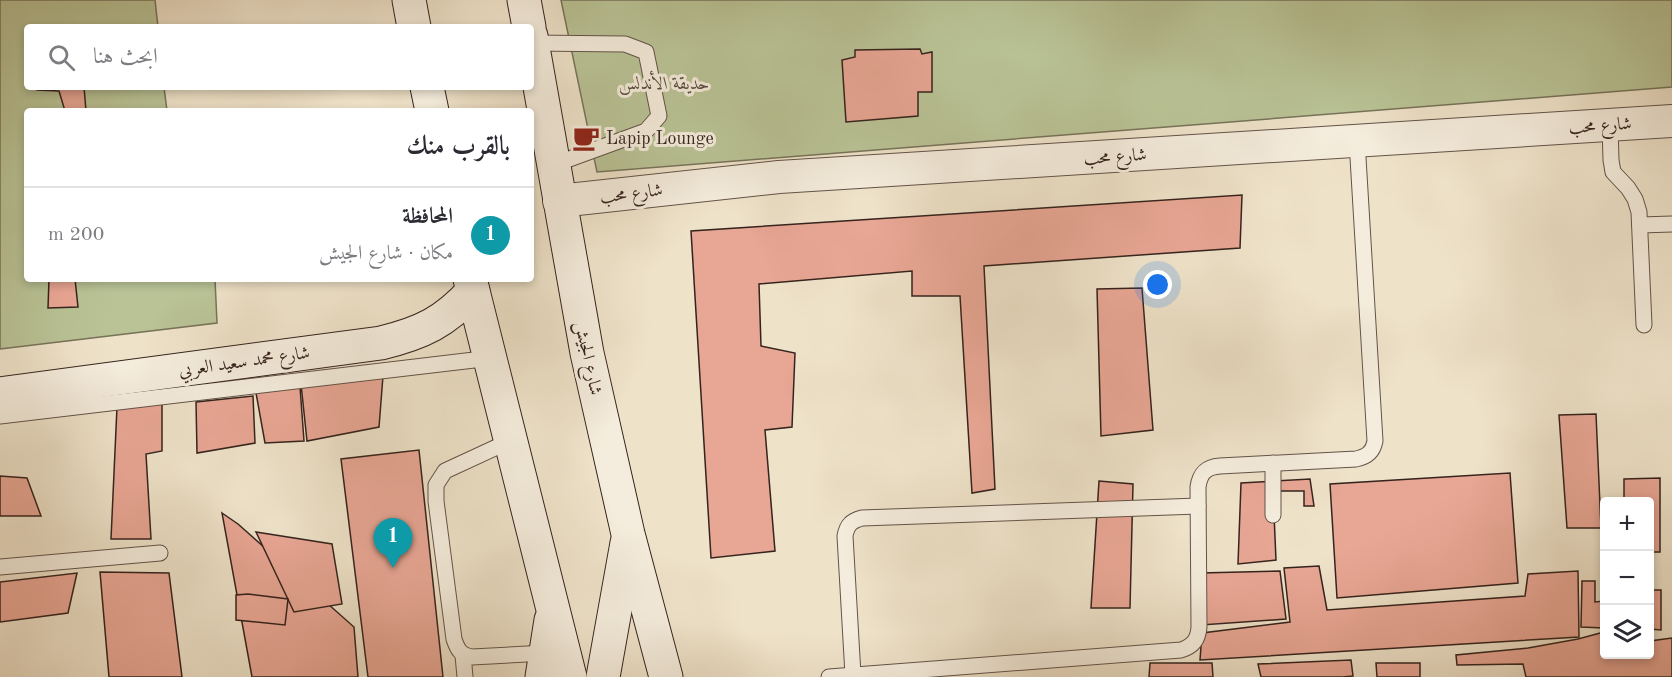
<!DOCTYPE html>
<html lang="ar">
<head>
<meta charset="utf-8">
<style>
  :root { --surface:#fff; --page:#f2f2f3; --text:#2b2b33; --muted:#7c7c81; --line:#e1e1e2; --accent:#8f2418 }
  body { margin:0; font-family:"Old Standard TT",Amiri,serif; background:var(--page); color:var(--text); direction:rtl }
  .controls { position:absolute; right:18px; bottom:18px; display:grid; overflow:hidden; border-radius:6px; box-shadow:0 3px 9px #0003 }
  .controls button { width:54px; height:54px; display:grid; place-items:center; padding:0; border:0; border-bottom:2px solid var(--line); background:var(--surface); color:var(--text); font:30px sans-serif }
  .you { position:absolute; left:1158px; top:285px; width:21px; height:21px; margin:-15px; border:4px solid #fff; border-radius:50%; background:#1a73e8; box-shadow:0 0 0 9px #1a73e833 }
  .badge { display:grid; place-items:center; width:39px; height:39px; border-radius:50%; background:var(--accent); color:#fff; font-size:20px; font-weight:700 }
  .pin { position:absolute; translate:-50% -50px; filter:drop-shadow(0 2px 3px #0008) }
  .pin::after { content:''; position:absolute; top:32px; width:21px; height:18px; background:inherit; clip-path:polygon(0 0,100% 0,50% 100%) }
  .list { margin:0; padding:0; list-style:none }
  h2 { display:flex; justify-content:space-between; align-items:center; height:78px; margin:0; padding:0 24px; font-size:26px }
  h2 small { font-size:20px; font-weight:400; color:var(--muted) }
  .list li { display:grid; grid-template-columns:39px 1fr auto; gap:18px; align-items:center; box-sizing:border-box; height:96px; padding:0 24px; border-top:2px solid var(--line) }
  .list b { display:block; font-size:22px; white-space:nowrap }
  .list p { margin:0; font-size:20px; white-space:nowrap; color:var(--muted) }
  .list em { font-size:20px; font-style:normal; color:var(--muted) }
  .icon { flex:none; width:33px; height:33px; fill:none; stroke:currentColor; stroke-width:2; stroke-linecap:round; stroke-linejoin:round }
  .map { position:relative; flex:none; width:1672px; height:677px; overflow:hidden; direction:ltr }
  .search { position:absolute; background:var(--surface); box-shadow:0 3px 9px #0003; left:24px; top:24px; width:510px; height:66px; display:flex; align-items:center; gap:15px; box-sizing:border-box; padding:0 21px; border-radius:6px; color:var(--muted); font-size:22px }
  .panel { position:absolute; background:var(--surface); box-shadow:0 3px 9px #0003; left:24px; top:108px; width:510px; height:174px; border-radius:6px; direction:rtl }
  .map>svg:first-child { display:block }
  .green { fill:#b9c396; stroke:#77735a; stroke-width:1.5 }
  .building { fill:#e8a694; stroke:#35231d; stroke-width:1.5 }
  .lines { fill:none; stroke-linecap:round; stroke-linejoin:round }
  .lane-casing { stroke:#635348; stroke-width:17 }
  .street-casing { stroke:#635348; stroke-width:34 }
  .secondary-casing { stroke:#35231d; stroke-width:35 }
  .lane { stroke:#f4ecdc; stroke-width:15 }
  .street { stroke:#f4ecdc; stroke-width:32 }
  .secondary { stroke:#f4ecdc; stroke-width:33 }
  .labels { text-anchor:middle; stroke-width:6; stroke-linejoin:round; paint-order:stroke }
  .park-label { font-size:18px; font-style:italic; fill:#564b3b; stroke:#f4ecdc }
  .street-label { font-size:18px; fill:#35231d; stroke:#f4ecdc }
  .poi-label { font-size:18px; fill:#35231d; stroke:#f4ecdc; text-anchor:start }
</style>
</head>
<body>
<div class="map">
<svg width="1672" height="677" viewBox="0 0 1672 677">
  <rect width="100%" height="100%" fill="#eee2c9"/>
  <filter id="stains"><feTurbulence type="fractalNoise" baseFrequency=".00333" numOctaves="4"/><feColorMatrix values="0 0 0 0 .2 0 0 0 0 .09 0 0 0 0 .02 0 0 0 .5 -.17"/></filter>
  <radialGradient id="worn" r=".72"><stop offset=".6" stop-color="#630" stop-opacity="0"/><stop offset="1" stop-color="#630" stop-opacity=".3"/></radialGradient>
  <!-- green -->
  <g class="green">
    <polygon points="0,0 155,0 158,27 27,27 27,87 164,87 167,111 27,111 27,279 215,279 217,323 0,349"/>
    <polygon points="561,0 1672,0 1672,87 597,172"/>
  </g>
  <!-- building -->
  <g class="building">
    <polygon points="920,49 922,54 932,52 932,92 918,92 918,116 846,122 842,60 855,57 855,50"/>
    <polygon points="34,87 84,87 86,111 65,111 59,91 37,90"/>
    <polygon points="1242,195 1240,248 984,266 995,489 972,493 960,296 912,296 912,271 759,284 761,346 795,353 792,427 765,430 775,551 711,558 691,231"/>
    <polygon points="49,279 75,279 78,307 48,308"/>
    <polygon points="1142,288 1153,430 1101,436 1097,289"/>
    <polygon points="383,376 379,427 307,441 301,384"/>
    <polygon points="300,387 304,441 265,443 256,393"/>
    <polygon points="253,396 255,443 197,453 196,402"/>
    <polygon points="162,403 162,451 146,454 151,539 111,539 117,407"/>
    <polygon points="1596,414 1601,528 1567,528 1559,415"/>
    <polygon points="419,450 443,677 368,677 341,459"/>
    <polygon points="1510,473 1518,583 1337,598 1330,484"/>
    <polygon points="0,476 27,478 41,516 0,516"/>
    <polygon points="1660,478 1660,552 1650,552 1650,502 1624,502 1624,479"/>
    <polygon points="1310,479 1314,506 1304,506 1304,491 1273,491 1276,560 1238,564 1241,483"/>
    <polygon points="1099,481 1133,484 1130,608 1091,608"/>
    <polygon points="222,513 238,524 354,627 358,677 252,677"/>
    <polygon points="256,532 332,544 342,604 294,612"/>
    <polygon points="1319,566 1327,610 1525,596 1528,574 1578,571 1579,637 1200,660 1202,633 1290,622 1284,568"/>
    <polygon points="1280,571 1286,619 1201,625 1200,573"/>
    <polygon points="100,572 169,573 182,677 109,677"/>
    <polygon points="77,573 68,613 0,622 0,582"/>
    <polygon points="1582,581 1595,581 1595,602 1604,601 1604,628 1581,627"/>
    <polygon points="1650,590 1661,590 1661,630 1650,629"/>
    <polygon points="248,594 288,599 285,625 236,620 236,595"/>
    <polygon points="1604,632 1604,654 1650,654 1650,641 1672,638 1672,677 1526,677 1523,664 1457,665 1456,655 1528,648 1578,639"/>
    <polygon points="1351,660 1353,676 1343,677 1261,677 1258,664"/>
    <polygon points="1150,663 1212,663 1213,677 1149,677"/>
    <polygon points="1376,663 1420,663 1420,677 1377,677"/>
  </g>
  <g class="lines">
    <defs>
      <g id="lane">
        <polyline points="532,43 625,44 646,52 659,116 646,131 553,165"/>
        <polyline points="1610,125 1611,160 1613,172 1628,188 1635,199 1639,212 1644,325"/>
        <polyline points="1640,225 1672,224"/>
        <polyline points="0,416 491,358"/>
        <path d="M512,440L445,471L436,485V501L454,639C458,651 461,655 472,657L546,653"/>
        <polyline points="1273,463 1273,515"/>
        <polyline points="0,567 160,553"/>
        <polyline points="463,655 465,677"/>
        <path d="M853,675L845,536C847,525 851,521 862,518L1198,506"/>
        <path d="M829,677L1181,650C1193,646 1198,640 1199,627L1198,487C1200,473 1206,467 1220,466L1356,459C1367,457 1373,452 1375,441L1357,141"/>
      </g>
      <polyline id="street" points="559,201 779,177 1672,121"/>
      <g id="secondary">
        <polyline points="409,0 414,27"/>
        <polyline points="524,0 529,27"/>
        <polyline points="531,36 587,353 628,534 666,677"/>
        <polyline points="427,87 432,111"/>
        <polyline points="470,279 570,677"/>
        <path d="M0,394L381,343C422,333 445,322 473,291"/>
        <polyline points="542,677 551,620"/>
        <polyline points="603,677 627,543"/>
      </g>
    </defs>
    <!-- lane casing -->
    <use href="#lane" class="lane-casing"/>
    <!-- street casing -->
    <use href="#street" class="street-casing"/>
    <!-- secondary casing -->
    <use href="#secondary" class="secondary-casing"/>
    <!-- lane -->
    <use href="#lane" class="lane"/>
    <!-- street -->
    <use href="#street" class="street"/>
    <!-- secondary -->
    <use href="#secondary" class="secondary"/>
  </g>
  <!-- icons -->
  <defs>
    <symbol id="cafe-bare" viewBox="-9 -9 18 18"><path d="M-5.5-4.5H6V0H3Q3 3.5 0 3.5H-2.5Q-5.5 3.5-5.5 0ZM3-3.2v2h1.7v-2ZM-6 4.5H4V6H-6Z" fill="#8f2418" stroke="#f4ecdc" stroke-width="2.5" paint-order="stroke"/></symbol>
  </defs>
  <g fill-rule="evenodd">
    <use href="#cafe-bare" x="567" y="119" width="38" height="38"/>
  </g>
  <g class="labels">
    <!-- park labels -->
    <g class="park-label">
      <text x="664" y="89">حديقة الأندلس</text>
    </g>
    <!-- street labels -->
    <g class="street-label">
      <text transform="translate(1600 125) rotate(-4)" y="6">شارع محب</text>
      <text transform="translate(1115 156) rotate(-4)" y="6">شارع محب</text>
      <text transform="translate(631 193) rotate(-7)" y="6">شارع محب</text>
      <text transform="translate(589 358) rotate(78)" y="6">شارع الجيش</text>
      <text transform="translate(244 361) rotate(-8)" y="6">شارع محمد سعيد العربي</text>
    </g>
    <!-- poi labels -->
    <g class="poi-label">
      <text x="606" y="144">Lapip Lounge</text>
    </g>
  </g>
  <rect width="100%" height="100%" filter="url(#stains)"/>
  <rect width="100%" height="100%" fill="url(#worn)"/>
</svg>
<div class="controls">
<button>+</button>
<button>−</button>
<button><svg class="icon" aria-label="layers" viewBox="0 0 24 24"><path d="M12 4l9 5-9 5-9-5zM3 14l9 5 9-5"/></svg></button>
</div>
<div class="you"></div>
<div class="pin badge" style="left:393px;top:568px;background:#0f9aa8">1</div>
<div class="search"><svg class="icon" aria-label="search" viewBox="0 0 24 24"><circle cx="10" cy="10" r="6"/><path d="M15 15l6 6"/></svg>ابحث هنا</div>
<section class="panel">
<h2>بالقرب منك<small></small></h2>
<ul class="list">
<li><span class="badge" style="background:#0f9aa8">1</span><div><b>المحافظة</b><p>مكان · شارع الجيش</p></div><em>200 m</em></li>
</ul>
</section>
</div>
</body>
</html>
